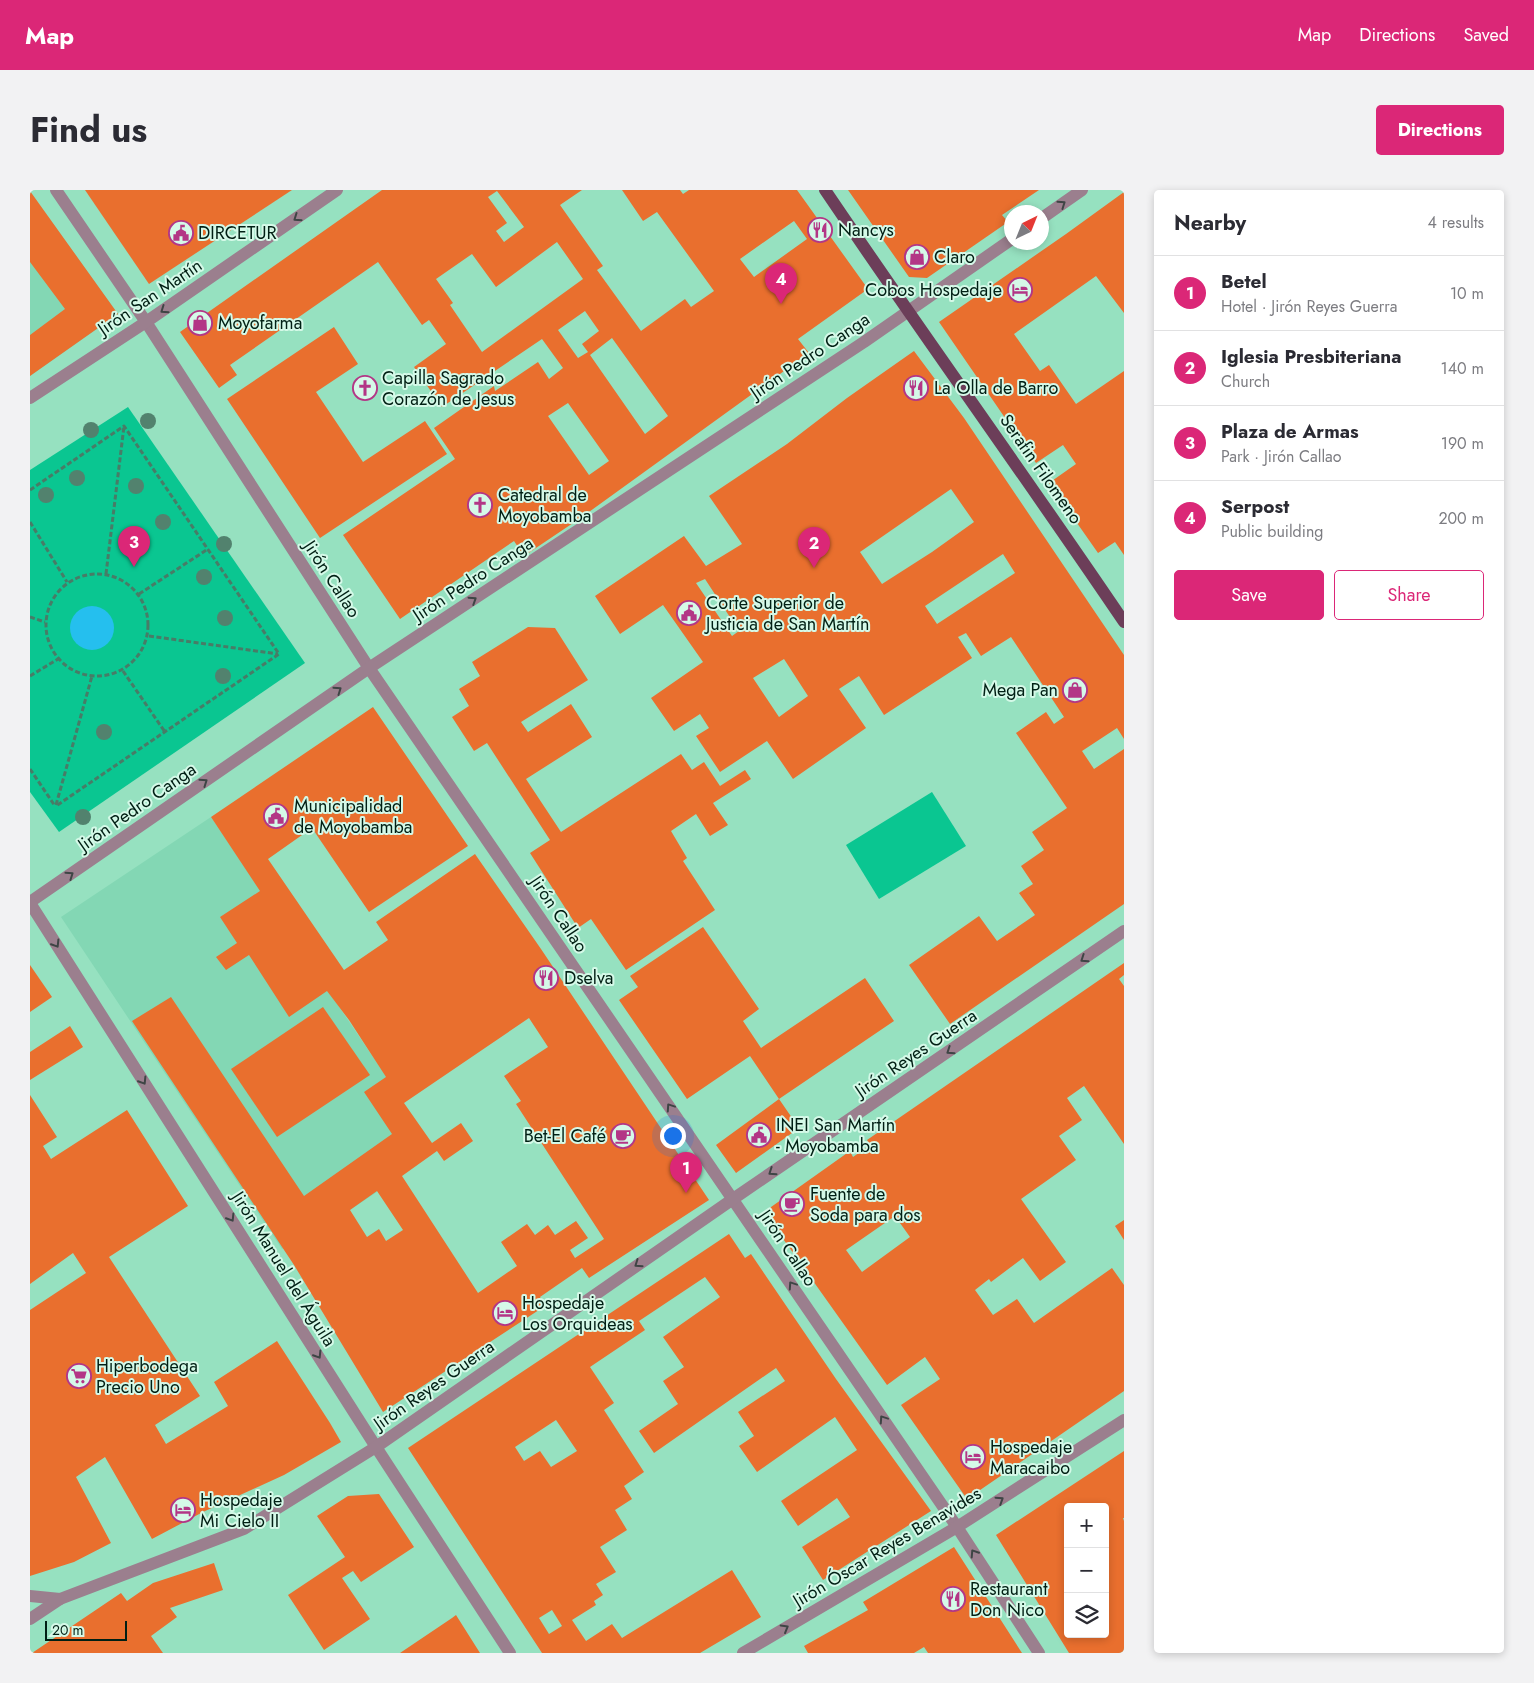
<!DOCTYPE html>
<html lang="en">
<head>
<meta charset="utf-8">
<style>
  :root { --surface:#fff; --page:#f2f2f3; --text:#2b2b33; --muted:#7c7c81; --line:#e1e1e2; --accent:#db2777 }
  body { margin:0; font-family:Jost,sans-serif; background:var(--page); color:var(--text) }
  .controls { position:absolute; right:15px; bottom:15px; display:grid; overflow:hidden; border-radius:5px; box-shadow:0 2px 8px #0003 }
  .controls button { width:45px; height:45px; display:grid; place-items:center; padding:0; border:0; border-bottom:1px solid var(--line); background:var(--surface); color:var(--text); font:25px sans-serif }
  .compass { position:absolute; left:974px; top:15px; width:45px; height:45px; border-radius:50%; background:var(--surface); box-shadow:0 2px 8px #0003; rotate:43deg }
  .scale { position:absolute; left:15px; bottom:12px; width:82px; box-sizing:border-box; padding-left:5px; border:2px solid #001f14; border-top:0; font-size:14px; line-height:18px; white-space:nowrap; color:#001f14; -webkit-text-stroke:4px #d5f9e8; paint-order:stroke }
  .you { position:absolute; left:642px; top:945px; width:18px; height:18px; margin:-12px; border:4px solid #fff; border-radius:50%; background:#1a73e8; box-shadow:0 0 0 8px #1a73e833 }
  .badge { display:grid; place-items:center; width:32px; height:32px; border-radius:50%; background:var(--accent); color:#fff; font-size:16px; font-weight:700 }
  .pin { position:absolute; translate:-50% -41px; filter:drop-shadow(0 1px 2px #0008) }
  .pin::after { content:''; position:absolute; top:26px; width:18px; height:15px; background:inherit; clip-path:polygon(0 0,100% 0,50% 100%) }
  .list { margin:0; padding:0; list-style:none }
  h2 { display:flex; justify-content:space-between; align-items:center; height:65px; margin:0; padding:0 20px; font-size:21px }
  h2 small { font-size:16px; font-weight:400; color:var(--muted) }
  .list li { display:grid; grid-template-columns:32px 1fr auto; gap:15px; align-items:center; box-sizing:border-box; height:75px; padding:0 20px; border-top:1px solid var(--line) }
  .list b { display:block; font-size:19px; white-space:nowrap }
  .list p { margin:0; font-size:16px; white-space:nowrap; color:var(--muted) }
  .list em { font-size:16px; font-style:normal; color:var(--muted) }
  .actions { display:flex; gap:10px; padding:15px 20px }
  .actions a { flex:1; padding:11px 0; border:1px solid var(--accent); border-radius:5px; text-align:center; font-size:18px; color:var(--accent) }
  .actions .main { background:var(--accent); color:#fff }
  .icon { flex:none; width:28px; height:28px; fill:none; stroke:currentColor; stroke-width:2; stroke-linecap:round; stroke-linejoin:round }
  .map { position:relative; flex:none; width:1094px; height:1463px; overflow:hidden; border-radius:5px }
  header { display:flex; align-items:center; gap:30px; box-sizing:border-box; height:70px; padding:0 25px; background:var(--accent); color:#fff }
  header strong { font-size:24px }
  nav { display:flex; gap:28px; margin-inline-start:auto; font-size:18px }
  .intro { display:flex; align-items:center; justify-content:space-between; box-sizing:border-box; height:120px; padding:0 30px }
  h1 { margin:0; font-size:35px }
  .button { padding:12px 22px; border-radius:5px; background:var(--accent); color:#fff; font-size:18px; font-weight:700 }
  main { display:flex; gap:30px; padding:0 30px }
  aside { flex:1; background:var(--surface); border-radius:5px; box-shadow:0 2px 8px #0003 }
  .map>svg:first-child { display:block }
  .built { fill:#83d7b4 }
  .green { fill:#0ac691 }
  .water { fill:#25bfee }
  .building { fill:#e96f2e; fill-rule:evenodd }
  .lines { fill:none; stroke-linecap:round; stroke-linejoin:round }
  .path { stroke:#487c67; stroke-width:3; stroke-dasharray:5 2.5; stroke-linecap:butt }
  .minor { stroke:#9b7f8e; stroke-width:12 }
  .major { stroke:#6c3e59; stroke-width:12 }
  .tree { fill:#52826e }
  .oneway { stroke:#3e4545 }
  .labels { text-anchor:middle; stroke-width:4; stroke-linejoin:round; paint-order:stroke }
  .poi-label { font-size:18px; fill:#001f14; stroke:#d5f9e8; text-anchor:start }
  .street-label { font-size:18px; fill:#001f14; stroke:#d5f9e8 }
</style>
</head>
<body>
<header>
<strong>Map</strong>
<nav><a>Map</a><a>Directions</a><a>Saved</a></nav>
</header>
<div class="intro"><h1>Find us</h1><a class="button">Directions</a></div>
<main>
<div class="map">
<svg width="1094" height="1463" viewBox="0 0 1094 1463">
  <rect width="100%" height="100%" fill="#96e1c0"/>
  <!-- built -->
  <g class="built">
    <polygon points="5,9 88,124 0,186 0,13"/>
    <polygon points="181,627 374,913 372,985 320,1020 252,1059 31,727"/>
  </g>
  <!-- green -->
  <g class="green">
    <polygon points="98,217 275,473 29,642 0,602 0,280"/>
    <polygon points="902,602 936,656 849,709 816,655"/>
  </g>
  <!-- water -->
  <circle class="water" cx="62" cy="438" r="22"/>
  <!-- building -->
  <g class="building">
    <polygon points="55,0 262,0 119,94"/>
    <path d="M352,0H552L530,15L573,76L567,80L611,141L655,109L661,117L684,101L627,22L613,31L592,0H650L653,4L659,0H767L838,99L768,149L779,163L552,327L494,366L484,351L370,429L313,345L425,269L404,238L464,196L465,201L508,172L519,189L533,178L512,149L412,217L384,177L416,154L399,130L392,135L348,72L200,175L207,185L189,198L150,142ZM467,1L494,37L474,52L466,41L477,33L458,7ZM764,31L777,49L724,87L710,69ZM527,52L553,89L452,162L420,115L423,113L406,89L442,64L466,97ZM555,121L569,141L552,154L558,162L548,168L528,140ZM582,148L638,226L615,244L560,165ZM538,213L579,271L559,285L518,226Z"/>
    <polygon points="818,0 1009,0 972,25 978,32 897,88 879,87"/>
    <polygon points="0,1 88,124 0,186 0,145 35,119 0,72"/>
    <polygon points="1094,2 1094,123 1066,86 984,144 1010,181 1019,175 1046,214 1094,181 1094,365 1085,352 1068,363 1019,293 1046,274 1033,255 1006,273 909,132 1036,44"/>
    <polygon points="304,137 328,174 286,202 333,272 395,231 417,264 290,348 197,209"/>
    <path d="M884,161L934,228L1094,465V549L1087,538L1052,561L1064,579L1094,559V714L920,834L879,775L949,726L967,751L1005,725L989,703L1003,694L991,676L1014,660L1002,642L1037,618L986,543L1016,522L1024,534L1034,527L981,447L951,466L936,443L928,447L942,468L854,525L829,486L809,499L836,538L763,589L737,551L690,582L666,546L679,538L670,524L644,541L621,508L673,472L633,415L590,444L565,406L654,346L676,376L712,354L679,306L757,254L817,208ZM921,299L944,332L902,362L852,394L830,362ZM973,364L985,383L907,434L895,416ZM675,389L709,441L702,446L666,393ZM754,469L778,506L749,527L723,488Z"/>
    <polygon points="498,437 525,438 558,490 491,532 498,542 541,514 562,547 496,589 531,642 651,564 662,580 674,572 690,596 715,580 721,589 683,613 698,635 680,646 666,624 641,641 657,668 653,671 685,720 596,780 561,729 548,738 500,663 520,650 457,553 444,561 422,527 439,516 429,499 450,486 442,472"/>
    <path d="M343,517L438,656L339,722L282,638L238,669L314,780L358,750L346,732L445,664L511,759L679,1010L559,1088L552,1078L510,1107L515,1116L353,1222L264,1075L102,831L141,807L274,1006L362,944L334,902L356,887L319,830L297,801L259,827L219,765L196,780L186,767L207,753L190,727L230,701L181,627ZM499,828L518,857L474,886L491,911L486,914L574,1049L545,1068L540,1060L558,1048L546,1031L525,1045L518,1035L505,1045L497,1034L471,1052L487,1076L448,1103L372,986L407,961L414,971L443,951L431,933L402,953L374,913ZM347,1001L373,1040L356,1051L349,1039L337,1047L320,1020Z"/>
    <polygon points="673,737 729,819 713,831 731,858 835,788 864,831 749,909 769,938 706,983 686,955 749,909 720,866 657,909 589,810 608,797 600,786"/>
    <path d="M1094,773V785L1089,789L1094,796V954L1054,896L1037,908L1052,930L1029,946L1046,970L991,1009L1036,1072L1010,1091L993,1068L961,1092L959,1089L945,1100L963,1125L987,1109L1004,1133L1082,1078L1094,1095V1201L937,1309L871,1215L910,1189L895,1167L857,1195L734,1022L820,961L823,967L840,955L837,950ZM865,1026L880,1047L832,1082L816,1060Z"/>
    <polygon points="0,775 22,807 0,822"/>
    <polygon points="293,817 340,885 247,947 201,879"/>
    <polygon points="40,836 53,857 0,890 0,862"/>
    <polygon points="0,905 27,947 13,956 21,969 97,920 158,1016 79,1067 170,1206 125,1235 136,1254 198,1216 184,1192 247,1151 300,1233 311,1252 254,1285 173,1322 122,1349 75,1267 46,1287 81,1353 44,1372 0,1386 0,1120 56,1083 43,1063 0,1094"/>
    <polygon points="1094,1030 1094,1050 1085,1036"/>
    <path d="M699,1044L715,1068L721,1064L806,1189L901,1321L793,1390L772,1357L820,1327L807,1308L768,1336L751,1311L827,1260L805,1227L727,1282L709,1256L724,1246L708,1222L755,1191L746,1178L624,1263L609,1241L648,1214L633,1191L654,1177L633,1147L690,1107L675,1087L609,1131L615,1140L560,1177L584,1213L574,1220L614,1282L594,1296L602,1309L585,1320L597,1340L570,1357L586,1382L566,1394L573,1405L564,1411L566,1415L542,1430L556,1451L582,1434L592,1448L702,1380L731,1427L670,1463H512L378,1258ZM526,1230L547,1261L521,1277L510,1261L494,1271L485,1257ZM522,1420L532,1436L519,1444L509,1428Z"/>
    <path d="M1094,1261V1328H1093L1094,1331V1463H1039L966,1345ZM1038,1317H1075V1444H1038Z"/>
    <polygon points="349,1304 384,1357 331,1392 323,1381 312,1388 340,1429 294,1460 258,1405 315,1367 287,1326 318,1306"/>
    <polygon points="924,1357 992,1463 898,1463 894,1457 884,1463 778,1463 774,1456 838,1420 833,1412"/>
    <polygon points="184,1373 193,1400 140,1418 147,1427 121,1446 133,1463 2,1463 91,1403 97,1411 123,1393"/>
    <polygon points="426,1425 450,1463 370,1463 422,1428"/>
  </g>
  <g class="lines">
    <!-- path -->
    <g class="path">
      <polyline points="0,300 94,236 249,464 26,616"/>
      <polyline points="0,332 37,392"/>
      <circle cx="67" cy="435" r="51"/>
      <polyline points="76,384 94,236"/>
      <polyline points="109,404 178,359"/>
      <polyline points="0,427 15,432"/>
      <polyline points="119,446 248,464"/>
      <polyline points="93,481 135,542"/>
      <polyline points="0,486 28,469"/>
      <polyline points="0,579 25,616"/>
      <polyline points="26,615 62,486"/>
    </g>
    <!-- minor -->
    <g class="minor">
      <polyline points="26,0 116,132 339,478 927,1337 1009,1463"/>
      <polyline points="1012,28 1052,0"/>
      <polyline points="0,208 116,132 307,0"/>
      <polyline points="0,712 339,478 834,152 982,49"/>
      <polyline points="0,713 346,1257 480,1463"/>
      <polyline points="0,1406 30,1409"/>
      <polyline points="0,1429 30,1409 214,1339 346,1257 703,1009 1094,741"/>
      <polyline points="713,1463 927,1337 1094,1230"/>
    </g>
    <!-- major -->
    <path class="major" d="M795,0C893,145 996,287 1094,432"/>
  </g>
  <!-- trees -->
  <g class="tree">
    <circle cx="118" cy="231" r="8"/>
    <circle cx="61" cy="240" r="8"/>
    <circle cx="47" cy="288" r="8"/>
    <circle cx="106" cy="296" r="8"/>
    <circle cx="16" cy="305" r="8"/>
    <circle cx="133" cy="332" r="8"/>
    <circle cx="194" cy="354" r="8"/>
    <circle cx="174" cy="387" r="8"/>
    <circle cx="195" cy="428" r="8"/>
    <circle cx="193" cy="486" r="8"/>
    <circle cx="74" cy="542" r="8"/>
    <circle cx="53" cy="627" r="8"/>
  </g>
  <!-- one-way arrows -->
  <defs><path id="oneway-chevron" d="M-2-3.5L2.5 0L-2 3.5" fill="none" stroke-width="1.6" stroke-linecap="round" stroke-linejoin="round" transform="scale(1.25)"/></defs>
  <g class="oneway">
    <use href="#oneway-chevron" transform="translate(1032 14) rotate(-35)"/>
    <use href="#oneway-chevron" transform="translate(267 28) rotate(145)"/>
    <use href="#oneway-chevron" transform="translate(134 120) rotate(145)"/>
    <use href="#oneway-chevron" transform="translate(443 410) rotate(-33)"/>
    <use href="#oneway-chevron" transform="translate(308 500) rotate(-35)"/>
    <use href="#oneway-chevron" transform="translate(174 592) rotate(-35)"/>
    <use href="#oneway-chevron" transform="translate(40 685) rotate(-35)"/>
    <use href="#oneway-chevron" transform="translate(26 754) rotate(58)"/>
    <use href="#oneway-chevron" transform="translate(1054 769) rotate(146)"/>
    <use href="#oneway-chevron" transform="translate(920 861) rotate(146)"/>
    <use href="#oneway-chevron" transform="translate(113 891) rotate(58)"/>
    <use href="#oneway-chevron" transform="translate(640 917) rotate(-124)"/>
    <use href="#oneway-chevron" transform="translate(742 982) rotate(146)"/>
    <use href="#oneway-chevron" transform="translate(201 1028) rotate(58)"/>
    <use href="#oneway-chevron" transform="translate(608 1074) rotate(145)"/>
    <use href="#oneway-chevron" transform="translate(762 1095) rotate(-124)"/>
    <use href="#oneway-chevron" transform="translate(288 1165) rotate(58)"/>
    <use href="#oneway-chevron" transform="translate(853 1229) rotate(-124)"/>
    <use href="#oneway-chevron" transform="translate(970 1310) rotate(-33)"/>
    <use href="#oneway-chevron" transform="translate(944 1363) rotate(-123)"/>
    <use href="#oneway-chevron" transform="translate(755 1438) rotate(-30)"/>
  </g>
  <!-- icons -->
  <defs>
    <symbol id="restaurant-ring" viewBox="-11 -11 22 22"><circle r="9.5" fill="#d5f9e8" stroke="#b33686" stroke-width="1.5"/><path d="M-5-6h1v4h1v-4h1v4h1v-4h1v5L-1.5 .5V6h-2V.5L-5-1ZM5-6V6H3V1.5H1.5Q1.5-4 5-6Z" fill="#b33686"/></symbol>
    <symbol id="civic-ring" viewBox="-11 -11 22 22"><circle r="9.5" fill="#d5f9e8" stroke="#b33686" stroke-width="1.5"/><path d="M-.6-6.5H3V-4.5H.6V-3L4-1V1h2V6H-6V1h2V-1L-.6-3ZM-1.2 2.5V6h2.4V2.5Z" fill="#b33686"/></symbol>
    <symbol id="shop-ring" viewBox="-11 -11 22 22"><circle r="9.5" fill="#d5f9e8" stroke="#b33686" stroke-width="1.5"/><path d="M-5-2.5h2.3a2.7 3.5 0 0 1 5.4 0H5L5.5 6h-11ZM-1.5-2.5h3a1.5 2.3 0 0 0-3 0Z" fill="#b33686"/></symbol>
    <symbol id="hotel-ring" viewBox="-11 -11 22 22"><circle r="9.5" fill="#d5f9e8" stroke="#b33686" stroke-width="1.5"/><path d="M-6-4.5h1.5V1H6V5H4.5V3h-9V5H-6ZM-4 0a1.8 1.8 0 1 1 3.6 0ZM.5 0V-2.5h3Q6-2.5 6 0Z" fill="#b33686"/></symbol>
    <symbol id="church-ring" viewBox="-11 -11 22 22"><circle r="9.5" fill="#d5f9e8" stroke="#b33686" stroke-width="1.5"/><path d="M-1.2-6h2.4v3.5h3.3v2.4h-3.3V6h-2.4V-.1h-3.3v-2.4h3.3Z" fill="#b33686"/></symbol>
    <symbol id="cafe-ring" viewBox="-11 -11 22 22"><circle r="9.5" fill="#d5f9e8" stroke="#b33686" stroke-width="1.5"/><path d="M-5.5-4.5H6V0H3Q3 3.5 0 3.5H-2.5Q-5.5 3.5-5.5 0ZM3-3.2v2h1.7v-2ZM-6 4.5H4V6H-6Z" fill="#b33686"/></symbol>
    <symbol id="supermarket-ring" viewBox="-11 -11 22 22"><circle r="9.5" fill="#d5f9e8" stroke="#b33686" stroke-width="1.5"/><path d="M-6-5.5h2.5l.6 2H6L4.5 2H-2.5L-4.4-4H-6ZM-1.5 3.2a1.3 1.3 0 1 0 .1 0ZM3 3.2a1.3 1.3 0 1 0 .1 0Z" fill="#b33686"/></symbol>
  </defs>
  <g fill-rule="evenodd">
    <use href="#restaurant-ring" x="776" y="26" width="28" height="28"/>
    <use href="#civic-ring" x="137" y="29" width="28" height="28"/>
    <use href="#shop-ring" x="873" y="53" width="28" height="28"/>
    <use href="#hotel-ring" x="976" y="86" width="28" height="28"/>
    <use href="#shop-ring" x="156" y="119" width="28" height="28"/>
    <use href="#church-ring" x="321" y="184" width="28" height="28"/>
    <use href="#restaurant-ring" x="872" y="184" width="28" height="28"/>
    <use href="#church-ring" x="436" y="301" width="28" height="28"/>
    <use href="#civic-ring" x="645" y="409" width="28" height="28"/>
    <use href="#shop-ring" x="1031" y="486" width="28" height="28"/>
    <use href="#civic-ring" x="232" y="612" width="28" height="28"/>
    <use href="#restaurant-ring" x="502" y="774" width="28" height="28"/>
    <use href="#civic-ring" x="715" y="931" width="28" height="28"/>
    <use href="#cafe-ring" x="579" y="932" width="28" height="28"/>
    <use href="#cafe-ring" x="748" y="1000" width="28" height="28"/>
    <use href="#hotel-ring" x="461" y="1109" width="28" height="28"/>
    <use href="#supermarket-ring" x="35" y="1172" width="28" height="28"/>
    <use href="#hotel-ring" x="929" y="1253" width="28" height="28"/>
    <use href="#hotel-ring" x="139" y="1306" width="28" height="28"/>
    <use href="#restaurant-ring" x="909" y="1395" width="28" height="28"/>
  </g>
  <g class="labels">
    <!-- poi labels -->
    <g class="poi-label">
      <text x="808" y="46">Nancys</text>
      <text x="168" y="49">DIRCETUR</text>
      <text x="904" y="73">Claro</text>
      <text x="972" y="106" text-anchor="end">Cobos Hospedaje</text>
      <text x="188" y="139">Moyofarma</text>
      <text x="352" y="194">Capilla Sagrado<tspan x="352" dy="21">Corazón de Jesus</tspan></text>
      <text x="904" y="204">La Olla de Barro</text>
      <text x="468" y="311">Catedral de<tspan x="468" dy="21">Moyobamba</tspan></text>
      <text x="676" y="419">Corte Superior de<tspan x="676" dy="21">Justicia de San Martín</tspan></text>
      <text x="1028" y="506" text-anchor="end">Mega Pan</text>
      <text x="264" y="622">Municipalidad<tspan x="264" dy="21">de Moyobamba</tspan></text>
      <text x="534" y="794">Dselva</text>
      <text x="746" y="941">INEI San Martín<tspan x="746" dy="21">- Moyobamba</tspan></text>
      <text x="576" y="952" text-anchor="end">Bet-El Café</text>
      <text x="780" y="1010">Fuente de<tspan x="780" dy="21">Soda para dos</tspan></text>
      <text x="492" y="1119">Hospedaje<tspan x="492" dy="21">Los Orquideas</tspan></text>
      <text x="66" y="1182">Hiperbodega<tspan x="66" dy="21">Precio Uno</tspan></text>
      <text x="960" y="1263">Hospedaje<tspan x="960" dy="21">Maracaibo</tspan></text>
      <text x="170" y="1316">Hospedaje<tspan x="170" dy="21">Mi Cielo II</tspan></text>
      <text x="940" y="1405">Restaurant<tspan x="940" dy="21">Don Nico</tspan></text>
    </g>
    <!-- street labels -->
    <g class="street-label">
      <text transform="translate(120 107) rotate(-34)" y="6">Jirón San Martín</text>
      <text transform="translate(780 166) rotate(-34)" y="6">Jirón Pedro Canga</text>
      <text transform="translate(1011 279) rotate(55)" y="6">Serafin Filomeno</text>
      <text transform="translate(302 389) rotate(57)" y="6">Jirón Callao</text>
      <text transform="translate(443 389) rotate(-33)" y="6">Jirón Pedro Canga</text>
      <text transform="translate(107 617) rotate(-35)" y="6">Jirón Pedro Canga</text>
      <text transform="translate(529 724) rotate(56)" y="6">Jirón Callao</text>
      <text transform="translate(886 863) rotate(-34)" y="6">Jirón Reyes Guerra</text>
      <text transform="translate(758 1058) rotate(56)" y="6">Jirón Callao</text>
      <text transform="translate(254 1079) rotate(58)" y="6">Jirón Manuel del Águila</text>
      <text transform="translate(404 1195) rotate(-35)" y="6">Jirón Reyes Guerra</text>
      <text transform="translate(857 1357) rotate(-31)" y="6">Jirón Óscar Reyes Benavides</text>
    </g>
  </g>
</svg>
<div class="controls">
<button>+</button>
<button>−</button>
<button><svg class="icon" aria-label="layers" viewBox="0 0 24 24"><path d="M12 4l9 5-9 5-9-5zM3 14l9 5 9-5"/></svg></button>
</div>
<svg class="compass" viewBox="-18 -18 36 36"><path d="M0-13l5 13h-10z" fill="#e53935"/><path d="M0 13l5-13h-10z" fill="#7c7c81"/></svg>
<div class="scale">20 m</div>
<div class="you"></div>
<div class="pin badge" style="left:656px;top:1003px">1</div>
<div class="pin badge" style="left:784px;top:378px">2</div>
<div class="pin badge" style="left:104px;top:377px">3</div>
<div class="pin badge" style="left:751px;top:114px">4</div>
</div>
<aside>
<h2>Nearby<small>4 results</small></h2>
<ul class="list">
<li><span class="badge">1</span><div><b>Betel</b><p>Hotel · Jirón Reyes Guerra</p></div><em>10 m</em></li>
<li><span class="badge">2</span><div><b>Iglesia Presbiteriana</b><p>Church</p></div><em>140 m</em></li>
<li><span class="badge">3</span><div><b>Plaza de Armas</b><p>Park · Jirón Callao</p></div><em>190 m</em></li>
<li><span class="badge">4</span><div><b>Serpost</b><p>Public building</p></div><em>200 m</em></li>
</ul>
<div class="actions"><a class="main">Save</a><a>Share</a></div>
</aside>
</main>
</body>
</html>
